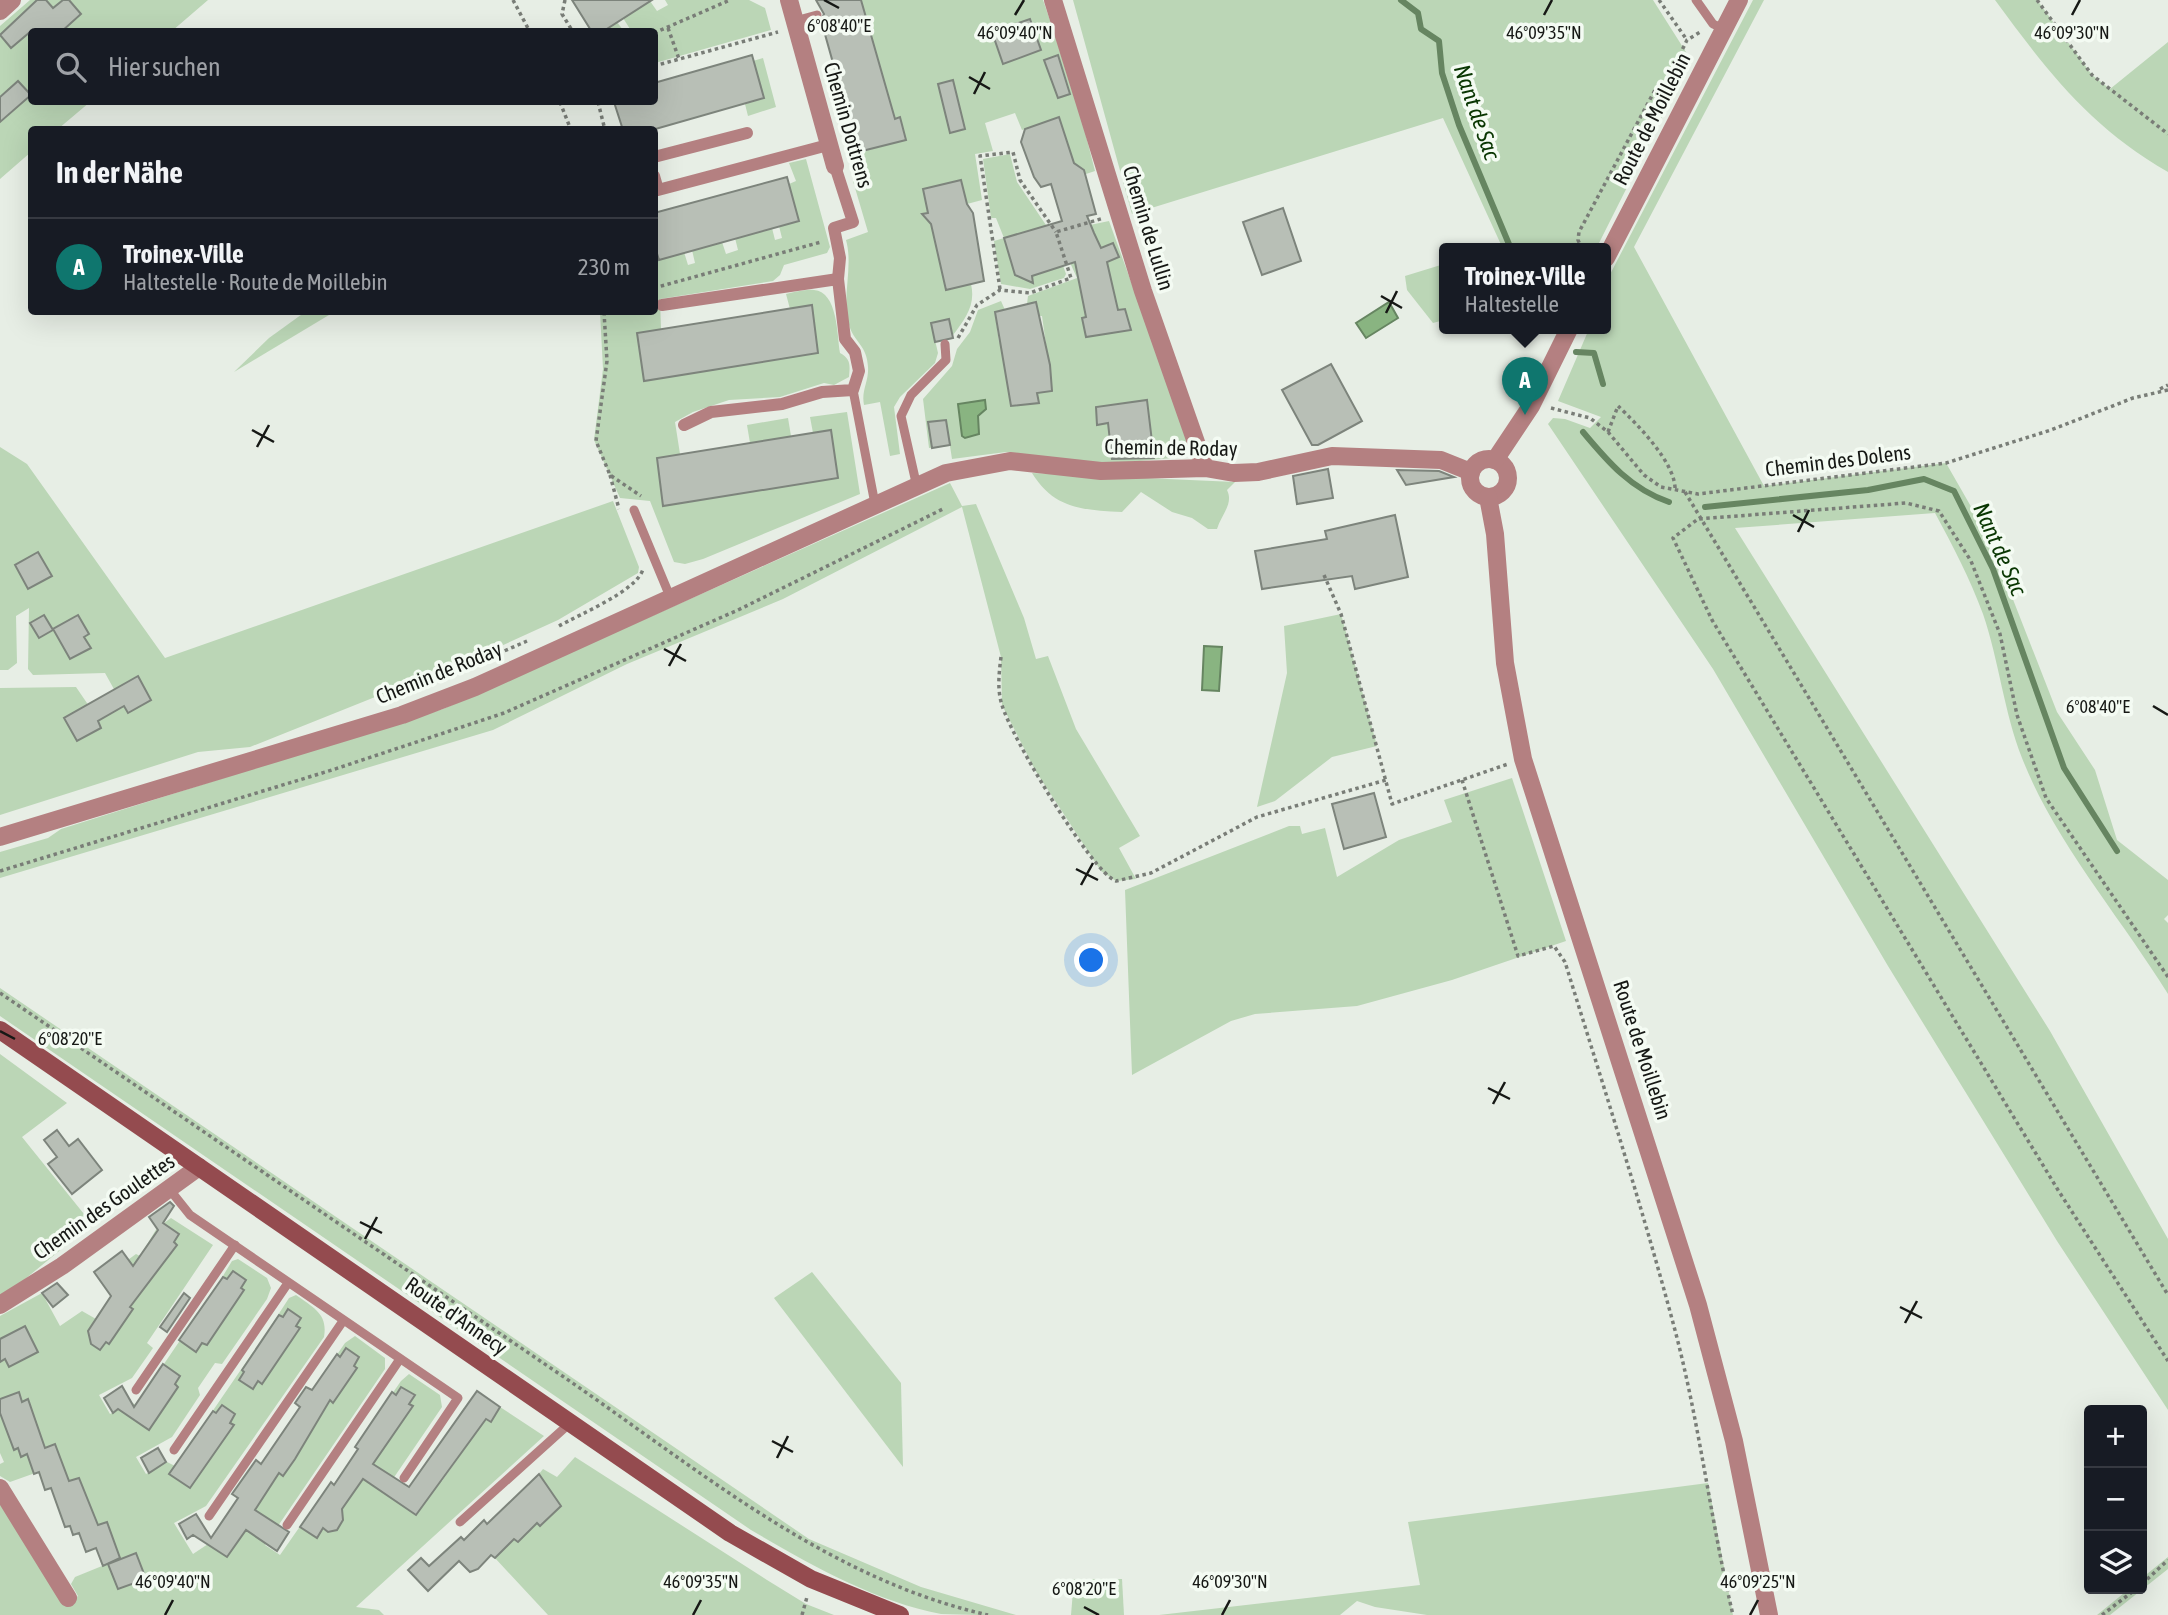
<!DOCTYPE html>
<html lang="de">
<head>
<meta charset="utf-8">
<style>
  :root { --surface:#171b24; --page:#242831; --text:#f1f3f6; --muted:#9ea1a6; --line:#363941; --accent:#0f766e }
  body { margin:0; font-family:"Asap Condensed",sans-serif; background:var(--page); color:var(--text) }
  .controls { position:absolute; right:21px; bottom:21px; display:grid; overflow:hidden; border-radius:7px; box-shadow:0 7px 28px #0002 }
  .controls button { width:63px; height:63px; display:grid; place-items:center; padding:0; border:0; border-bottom:2px solid var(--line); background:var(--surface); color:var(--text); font:35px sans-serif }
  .you { position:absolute; left:1092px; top:961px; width:24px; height:24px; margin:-18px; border:5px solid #fff; border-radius:50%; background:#1a73e8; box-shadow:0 0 0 10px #1a73e833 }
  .badge { display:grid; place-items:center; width:46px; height:46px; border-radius:50%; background:var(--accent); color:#fff; font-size:23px; font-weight:700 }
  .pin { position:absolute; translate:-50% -58px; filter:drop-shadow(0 2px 4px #0008) }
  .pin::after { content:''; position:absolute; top:37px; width:24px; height:21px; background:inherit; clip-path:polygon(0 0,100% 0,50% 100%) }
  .popup { position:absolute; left:1439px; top:243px; width:172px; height:91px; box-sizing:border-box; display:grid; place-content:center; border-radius:7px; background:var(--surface); filter:drop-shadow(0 2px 5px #0005); font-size:23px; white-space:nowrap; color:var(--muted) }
  .popup b { font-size:26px; color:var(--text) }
  .popup::after { content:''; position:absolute; left:50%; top:100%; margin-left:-14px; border:14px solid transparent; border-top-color:var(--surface) }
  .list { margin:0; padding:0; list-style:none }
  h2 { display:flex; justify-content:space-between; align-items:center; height:91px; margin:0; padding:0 28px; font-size:30px }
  h2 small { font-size:23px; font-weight:400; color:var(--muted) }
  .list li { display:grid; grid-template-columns:46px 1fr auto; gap:21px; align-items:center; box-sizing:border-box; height:98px; padding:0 28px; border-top:2px solid var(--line) }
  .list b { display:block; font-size:26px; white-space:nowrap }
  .list p { margin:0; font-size:23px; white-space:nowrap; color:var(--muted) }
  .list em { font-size:23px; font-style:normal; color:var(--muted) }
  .icon { flex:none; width:38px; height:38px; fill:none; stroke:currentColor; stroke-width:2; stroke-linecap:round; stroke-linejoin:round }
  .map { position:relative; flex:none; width:2168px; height:1615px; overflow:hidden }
  .search { position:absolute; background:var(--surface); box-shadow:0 7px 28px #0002; left:28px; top:28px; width:630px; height:77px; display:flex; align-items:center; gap:18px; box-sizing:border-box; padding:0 24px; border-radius:7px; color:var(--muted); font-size:26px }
  .panel { position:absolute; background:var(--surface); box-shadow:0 7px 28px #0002; left:28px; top:126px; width:630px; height:189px; border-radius:7px }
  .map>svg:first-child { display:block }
  .green { fill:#bbd6b6 }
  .water { fill:#89b481; stroke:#668561; stroke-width:2 }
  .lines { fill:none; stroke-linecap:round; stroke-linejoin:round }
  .stream { stroke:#668561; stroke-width:6 }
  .building { fill:#b8bfb6; stroke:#7d847c; stroke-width:2 }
  .path { stroke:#797d77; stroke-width:3.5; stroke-dasharray:3.5 3.5; stroke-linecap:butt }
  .service { stroke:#b48081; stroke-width:9 }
  .pedestrian { stroke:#b48081; stroke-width:12 }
  .minor { stroke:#b48081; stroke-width:18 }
  .tertiary { stroke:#b48081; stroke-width:18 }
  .secondary { stroke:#944b4f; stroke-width:18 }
  .ticks { fill:none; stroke:#161815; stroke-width:2.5 }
  .labels { text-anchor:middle; stroke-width:7; stroke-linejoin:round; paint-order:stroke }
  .street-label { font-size:21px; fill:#161815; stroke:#f4fbf3 }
  .water-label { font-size:23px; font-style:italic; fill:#093602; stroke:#f4fbf3 }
  .ticks-label { font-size:18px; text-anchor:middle; fill:#161815; stroke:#f4fbf3; stroke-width:7; stroke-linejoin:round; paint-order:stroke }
</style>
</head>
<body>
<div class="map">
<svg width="2168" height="1615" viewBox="0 0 2168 1615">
  <rect width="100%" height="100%" fill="#e7eee5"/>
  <!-- green -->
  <g class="green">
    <polygon points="30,0 208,0 172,31 32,32 32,102 90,102 58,129 32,130 31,152 0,179 0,26"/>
    <polygon points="665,0 749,0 765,8 771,30 655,63 654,32 602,32 617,22 623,30 630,29 623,18 650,1 657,11 668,5"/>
    <path d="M861,0H1043L1075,93L1095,171L1086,174L1074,163L1059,117L1022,130L1015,113L985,123L993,151L975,154L982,200L967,204L923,189L926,202L932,211L924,214L931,224L946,290L971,284C976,305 965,319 953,335L949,319L931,323L938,353L935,363L900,397L894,407L900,454L890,456L880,402L864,405C861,390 869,382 868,367C867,346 855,342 850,328C840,301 854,268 846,240L868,232L853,181L860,179L853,154L906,140L900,117L895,119Z"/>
    <polygon points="1073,0 1653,0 1691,60 1596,249 1503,249 1443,118 1132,214"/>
    <path d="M1753,0H1764L1634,247L1764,486L1946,463L1989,538L2057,712L2095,770L2117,840L2168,880V915L2164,919L2168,923V994C2120,916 2056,844 2022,758C2004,712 1999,661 1983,614C1970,579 1953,546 1935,513L1735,528L2050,1031L2168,1239V1410L2057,1241L1888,966L1713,669L1548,424L1553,418L1565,419L1590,428L1601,417L1558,401L1589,329H1606V282Z"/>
    <path d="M1995,0H2037L2092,75L2110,89L2168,42V172C2089,126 2048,72 1995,0Z"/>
    <polygon points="763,58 776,107 748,116 745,104 764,98 753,61"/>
    <polygon points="1010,154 1017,182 1052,234 1066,274 1064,278 1030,289 1001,284 994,241 1004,238 996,218 991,218 983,159"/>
    <path d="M806,159L830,247L827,253L784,265L780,275L773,281L660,299L661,329L637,333L644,381L818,353L812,305L790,309L786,294C795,292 805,289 814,290C838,292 837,335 840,353C851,359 850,365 849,377L834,385L824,383L780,397L729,400L693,412L675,422L680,454L657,458L664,506L838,478L831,430L813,433L810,417L847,412L860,494L703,559L685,564L674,562L650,501L620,498L594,440L603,369L600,312H654L655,244L659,260L684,252L688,265L695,263L692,250L722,242L726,254L738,250L735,238L772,228L775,240L782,238L779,226L789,184L796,181L789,163Z"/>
    <polygon points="1109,221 1191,447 1183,457 1107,464 1006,452 952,459 950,446 929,448 923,399 952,366 957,349 970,332 978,310 1001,301 1005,310 995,313 999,342 1051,381 1042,316 1039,316 1036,302 1027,304 1028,296 1077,278 1067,256 1078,252 1086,271 1119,257 1113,243 1100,248 1090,225"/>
    <polygon points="1444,264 1444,320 1433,323 1407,290 1405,276"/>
    <polygon points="305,312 334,312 234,372 269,338"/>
    <polygon points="788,418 791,436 750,443 747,425"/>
    <polygon points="0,447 27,464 165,658 613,501 639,567 638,573 558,620 490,651 250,747 198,752 0,815 0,688 76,687 89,706 115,691 105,673 33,675 28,669 29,608 16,616 17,663 8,670 0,670"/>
    <path d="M1032,473L1235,482L1227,490C1234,504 1221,515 1217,529H1208L1192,518L1172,512L1141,492L1122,512C1083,510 1054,509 1032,473Z"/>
    <polygon points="950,483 962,506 976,504 1024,618 1036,659 1048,656 1076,729 1140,836 1119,848 1136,879 1116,881 1101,871 1035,770 1002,705 1001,657 962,507 783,599 627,664 493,730 0,878 0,852 48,838 61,829 443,709"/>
    <polygon points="1341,614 1377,746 1332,757 1275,801 1257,807 1287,673 1284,626"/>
    <polygon points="1512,778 1566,941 1452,980 1357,1006 1255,1014 1231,1021 1132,1075 1125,890 1289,826 1300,826 1302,834 1325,828 1337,877 1399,840 1452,822 1444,800"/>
    <path d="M0,988L809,1539L921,1587L1016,1615C993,1615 965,1615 941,1614C874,1601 809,1564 751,1530L0,1016Z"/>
    <polygon points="0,1054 67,1103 22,1137 92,1224 19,1284 0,1295"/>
    <path d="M171,1218L213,1245L147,1343L153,1348L132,1378L99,1395L110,1414L131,1402L136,1405L198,1314L218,1328L232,1308L212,1294L232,1261L238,1259L267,1278L271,1288L267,1299L222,1364L215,1363L198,1388L200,1395L172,1437L136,1457L146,1474L167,1462L175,1466L253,1352L273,1366L288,1346L267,1332L289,1298L296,1295C314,1308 328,1314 324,1337L206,1506L174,1523L193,1554L208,1544L325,1372L345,1343L355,1336L385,1358V1369L265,1545L280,1555L331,1482L334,1484L358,1450L355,1447L401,1381L409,1374L440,1395L442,1407L384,1492L399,1502L422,1468L442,1481L477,1431L458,1417L464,1408L490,1422L500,1407L544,1436L356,1607L379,1610L384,1615H0V1501L65,1605L78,1596L71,1584L75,1577L102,1566L99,1557L117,1551L107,1522L91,1528L94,1517L79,1478L63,1483L59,1474L42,1481L38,1472L10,1482L0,1476V1464L4,1462L0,1453V1316L42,1293L60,1326L82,1311L96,1319L101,1313L121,1326L133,1310L114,1270L136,1254L140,1256L157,1228Z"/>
    <polygon points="812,1272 901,1383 903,1467 774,1298"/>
    <polygon points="575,1457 767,1580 806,1604 834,1615 548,1615 495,1558 534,1519 541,1526 561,1506 539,1474 543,1469 557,1477"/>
    <polygon points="1708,1483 1733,1615 1427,1615 1375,1607 1357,1601 1340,1615 1159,1615 1420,1585 1408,1522"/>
    <polygon points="2168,1557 2168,1569 2110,1615 2097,1615 2129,1589 2142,1589 2142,1578"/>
    <polygon points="1074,1579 1122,1579 1124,1615 1071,1615"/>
  </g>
  <!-- water -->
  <g class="water">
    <polygon points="1389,302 1398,318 1366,338 1356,323"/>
    <polygon points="985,400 986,409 978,416 979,434 965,438 962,436 958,404"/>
    <polygon points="1204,646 1222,647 1219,691 1202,690"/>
  </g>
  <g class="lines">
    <!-- stream -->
    <g class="stream">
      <polyline points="1401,0 1418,13 1421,29 1439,41 1442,73 1459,125 1511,249"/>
      <polyline points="1576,352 1594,353 1603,384"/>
      <path d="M1583,432C1608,462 1631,489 1669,502"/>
      <polyline points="1705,507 1868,490 1924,479 1954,491 1993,569 2064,768 2117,851"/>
    </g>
  </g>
  <!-- building -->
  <g class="building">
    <polygon points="37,0 46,0 53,8 63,0 69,0 81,14 61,32 30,32 11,48 0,35"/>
    <polygon points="572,0 652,0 602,32 592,32"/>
    <polygon points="816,0 861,0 895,119 900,117 906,140 858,152 821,20 824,14"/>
    <polygon points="1030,19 1041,50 1003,64 992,32"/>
    <polygon points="752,55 764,98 652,130 623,130 614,102 654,102 654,83"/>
    <polygon points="1058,55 1070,94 1058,98 1044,60"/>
    <polygon points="953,80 965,129 950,133 938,84"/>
    <polygon points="18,81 31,95 0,122 0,97"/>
    <polygon points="1059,117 1074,163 1084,170 1096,214 1087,216 1094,233 1101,248 1113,243 1119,257 1107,262 1118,310 1125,309 1131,330 1086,337 1082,318 1086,317 1075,262 1032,276 1033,283 1015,275 1004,238 1062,221 1051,184 1041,187 1034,177 1021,142 1025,129"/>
    <polygon points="787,177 799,221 659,260 654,244 654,213"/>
    <polygon points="961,180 967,204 973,213 984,281 946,290 931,224 922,214 928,213 923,189"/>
    <polygon points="1283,208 1301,261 1262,275 1243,222"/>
    <polygon points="1036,302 1050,365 1052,391 1037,393 1039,403 1011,406 995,312"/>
    <polygon points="812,305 818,353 644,381 637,333"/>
    <polygon points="949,319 953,338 935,342 931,323"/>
    <polygon points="1331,364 1362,421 1318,445 1312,445 1282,390"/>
    <polygon points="1147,400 1154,458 1112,459 1108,423 1097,425 1096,407"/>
    <polygon points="946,420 950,445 932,448 928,422"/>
    <polygon points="831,430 838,478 663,506 657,458"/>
    <polygon points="1328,469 1333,498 1297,504 1293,476"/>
    <polygon points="1397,470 1439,471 1454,477 1406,485"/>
    <polygon points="1395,515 1408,577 1355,589 1352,576 1262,589 1255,551 1327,539 1325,531"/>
    <polygon points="38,552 52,576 28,589 15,565"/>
    <polygon points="44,615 53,630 39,638 30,623"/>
    <polygon points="78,615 89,634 84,637 91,648 70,659 53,629"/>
    <polygon points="138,676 151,700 128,713 124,706 98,721 101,728 77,741 64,718"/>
    <polygon points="1374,793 1386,837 1344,849 1332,804"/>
    <polygon points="57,1130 69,1146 78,1139 102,1170 72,1194 48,1164 57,1157 44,1140"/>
    <polygon points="170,1202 174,1206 163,1223 179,1234 174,1242 177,1245 130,1307 133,1309 109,1344 106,1342 100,1350 91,1344 88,1331 111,1296 94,1272 122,1251 133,1266 158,1230 149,1217"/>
    <polygon points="233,1271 246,1280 241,1288 244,1290 207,1345 202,1343 196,1352 179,1340 223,1277 227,1279"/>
    <polygon points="57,1283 68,1295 53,1307 42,1293"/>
    <polygon points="184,1293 190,1298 167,1332 160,1327"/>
    <polygon points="288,1309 301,1318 296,1326 300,1328 262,1384 258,1381 253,1389 239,1380 244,1372 242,1370 279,1315 283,1317"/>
    <polygon points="25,1326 38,1352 9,1367 5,1359 0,1362 0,1339"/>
    <polygon points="346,1348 359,1357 354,1366 357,1368 333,1403 330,1400 295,1459 283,1476 279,1473 255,1510 289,1532 277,1551 246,1530 227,1557 193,1535 187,1539 179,1524 196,1514 211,1538 238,1498 232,1494 256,1460 261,1464 300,1407 295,1403 306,1387 312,1390 337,1354 340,1357"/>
    <polygon points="163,1364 180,1376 175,1384 178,1387 149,1430 118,1409 113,1413 104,1398 122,1386 134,1407"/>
    <polygon points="401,1387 415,1395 409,1404 413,1406 373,1464 409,1487 477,1391 500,1407 491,1422 486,1419 416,1515 363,1479 342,1509 343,1520 337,1530 328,1532 323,1528 317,1538 300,1527 331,1482 334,1485 358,1449 355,1447 392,1392 396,1395"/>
    <polygon points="19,1392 22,1402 28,1399 45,1448 55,1444 69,1481 79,1478 98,1525 107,1522 120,1558 103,1566 96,1548 86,1552 79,1533 73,1535 70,1526 65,1527 51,1488 45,1490 39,1472 34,1474 27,1454 21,1457 18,1448 14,1450 0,1413 0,1399"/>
    <polygon points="222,1405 235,1414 230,1423 234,1425 190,1488 169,1474 213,1411 216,1413"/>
    <polygon points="158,1448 166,1462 149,1473 141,1458"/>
    <polygon points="539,1474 561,1506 540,1526 537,1523 518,1542 514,1539 495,1558 491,1555 478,1569 470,1572 459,1561 428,1591 408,1570 421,1558 429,1566 461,1537 464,1540 484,1520 487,1524"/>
    <polygon points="136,1553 146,1579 118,1589 108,1564"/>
  </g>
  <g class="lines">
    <!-- path -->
    <g class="path">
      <polyline points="513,0 530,32"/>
      <polyline points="565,0 562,14 573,32"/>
      <polyline points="1659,0 1687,40"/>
      <polyline points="2037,0 2092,75 2168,134"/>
      <polyline points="668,28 679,59"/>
      <polyline points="654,33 730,0"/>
      <polyline points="654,66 778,32"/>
      <polyline points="1661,93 1687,40 1702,31"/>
      <polyline points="560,102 571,130"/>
      <polyline points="598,102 605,130"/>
      <polyline points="1582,249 1578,240 1579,232 1655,90"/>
      <polyline points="654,288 821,242"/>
      <polyline points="1000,289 980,156 1013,152 1020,180 1056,232"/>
      <polyline points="604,312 607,361 596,441 610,475 641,496"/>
      <polyline points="958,338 977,305 1000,290 1030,293 1071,278 1056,232 1104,218"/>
      <polyline points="2160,389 2168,385"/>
      <polyline points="1551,408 1590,418 1608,432 1644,475 1661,487 1698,494 1946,463 2051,430 2133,398 2168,390"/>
      <path d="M1608,432L1618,406C1637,424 1677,464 1675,491"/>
      <polyline points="610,475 619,509"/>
      <polyline points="1685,492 2168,1295"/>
      <polyline points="1324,575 1341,614 1392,804 1508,764"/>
      <path d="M559,626C580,614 637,591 643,569"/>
      <path d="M1001,657C999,673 997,690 1002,705C1010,735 1092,873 1116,881L1151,873L1257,817L1386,780"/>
      <polyline points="447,676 527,641"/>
      <polyline points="402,694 417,687"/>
      <path d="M1462,780L1518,956L1554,946L1565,962C1603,1085 1643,1209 1676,1334C1700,1427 1711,1522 1733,1615"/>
      <polyline points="0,871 332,770 504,713 738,610 945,508"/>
      <polyline points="2168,977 2046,798 2017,715 2000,634 1971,561 1939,511 1906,503 1698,519 1673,538 1712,620 2058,1190 2168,1361"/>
      <path d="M0,993C185,1119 370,1245 555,1371C691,1463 823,1578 988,1615"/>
      <polyline points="2142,1584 2168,1560"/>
      <polyline points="802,1615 807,1597"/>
      <polyline points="2102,1615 2136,1589"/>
    </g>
    <!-- service -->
    <g class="service">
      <polyline points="1696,0 1713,24 1724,29"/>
      <polyline points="795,21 817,15"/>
      <polyline points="853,390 875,504"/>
      <polyline points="917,487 901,416 911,395 946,360 945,344"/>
      <polyline points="634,510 671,599"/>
      <polyline points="170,1190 190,1215 458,1398 404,1478"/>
      <polyline points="136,1390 235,1245"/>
      <polyline points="174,1450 288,1283"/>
      <polyline points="209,1516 343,1321"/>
      <polyline points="460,1522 569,1424"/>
      <polyline points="287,1525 400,1359"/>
    </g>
    <!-- pedestrian -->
    <g class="pedestrian">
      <polyline points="654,157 747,133"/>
      <polyline points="835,166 853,222 834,228 840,258 838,279"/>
      <polyline points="654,176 658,190 828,145"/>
      <polyline points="662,305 838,279 845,339 855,352 859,371 853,390 822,392 782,404 711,412 684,425"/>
    </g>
    <!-- minor -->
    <g class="minor">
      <polyline points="789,0 835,166"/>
      <polyline points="1053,0 1143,291 1205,468"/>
      <polyline points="0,11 12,0"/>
      <polyline points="0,837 402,715 475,687 946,473 1010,461 1101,471 1205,468 1234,473 1258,472 1332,456 1441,460 1471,472"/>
      <polyline points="0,1305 62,1266 199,1167"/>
      <polyline points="0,1488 68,1598"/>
    </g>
    <!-- tertiary -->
    <g class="tertiary">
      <polyline points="1606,258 1739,0"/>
      <circle cx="1489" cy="478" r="19"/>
      <polyline points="1495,460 1531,406 1569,329"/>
      <polyline points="1488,497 1495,534 1505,663 1523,759 1698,1305 1734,1441 1769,1615"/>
    </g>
    <!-- secondary -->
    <polyline class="secondary" points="0,1030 730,1533 811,1579 900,1615"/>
  </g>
  <!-- ticks -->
  <path class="ticks" d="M824,0L839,8M1015,15L1024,0M1544,15L1552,0M2072,15L2080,0M969,77L990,89M974,94L985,72M1381,296L1402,308M1386,313L1397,291M252,430L274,442M257,447L269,425M1793,515L1814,527M1798,532L1809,510M664,649L686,661M669,666L681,644M2153,706L2168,715M1076,869L1098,880M1081,885L1093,863M0,1031L15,1039M1488,1088L1510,1099M1493,1104L1505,1082M360,1222L382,1233M365,1239L377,1217M1900,1307L1922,1318M1905,1323L1917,1301M772,1441L793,1452M777,1458L788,1436M1084,1607L1099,1615M165,1615L173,1600M693,1615L701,1600M1222,1615L1230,1600M1750,1615L1758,1600"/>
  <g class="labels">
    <!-- street labels -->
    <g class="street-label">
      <text transform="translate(1652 119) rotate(-63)" y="7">Route de Moillebin</text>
      <text transform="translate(848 125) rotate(74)" y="7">Chemin Dottrens</text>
      <text transform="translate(1148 228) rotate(73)" y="7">Chemin de Lullin</text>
      <text transform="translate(1171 448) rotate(1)" y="7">Chemin de Roday</text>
      <text transform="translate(1838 461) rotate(-7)" y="7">Chemin des Dolens</text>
      <text transform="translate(439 673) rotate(-22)" y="7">Chemin de Roday</text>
      <text transform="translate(1642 1050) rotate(72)" y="7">Route de Moillebin</text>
      <text transform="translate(104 1207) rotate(-35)" y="7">Chemin des Goulettes</text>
      <text transform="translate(456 1316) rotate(35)" y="7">Route d'Annecy</text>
    </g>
    <!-- water labels -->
    <g class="water-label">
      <text transform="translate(1477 112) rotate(71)" y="8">Nant de Sac</text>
      <text transform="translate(2000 549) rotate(66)" y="8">Nant de Sac</text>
    </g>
  </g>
  <g class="ticks-label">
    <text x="839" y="32">6°08'40"E</text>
    <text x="1015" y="39">46°09'40"N</text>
    <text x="1544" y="39">46°09'35"N</text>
    <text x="2072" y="39">46°09'30"N</text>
    <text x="2098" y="713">6°08'40"E</text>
    <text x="70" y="1045">6°08'20"E</text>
    <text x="173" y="1588">46°09'40"N</text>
    <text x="701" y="1588">46°09'35"N</text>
    <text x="1230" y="1588">46°09'30"N</text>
    <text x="1758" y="1588">46°09'25"N</text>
    <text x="1084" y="1595">6°08'20"E</text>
  </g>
</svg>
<div class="controls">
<button>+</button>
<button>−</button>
<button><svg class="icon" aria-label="layers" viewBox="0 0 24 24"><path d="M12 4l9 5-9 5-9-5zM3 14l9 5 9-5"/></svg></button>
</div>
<div class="you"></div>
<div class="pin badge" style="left:1525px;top:415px">A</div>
<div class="popup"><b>Troinex-Ville</b>Haltestelle</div>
<div class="search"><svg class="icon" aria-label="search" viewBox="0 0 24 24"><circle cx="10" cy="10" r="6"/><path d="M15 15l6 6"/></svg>Hier suchen</div>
<section class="panel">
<h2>In der Nähe<small></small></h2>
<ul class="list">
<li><span class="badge">A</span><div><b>Troinex-Ville</b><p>Haltestelle · Route de Moillebin</p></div><em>230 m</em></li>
</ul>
</section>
</div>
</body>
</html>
